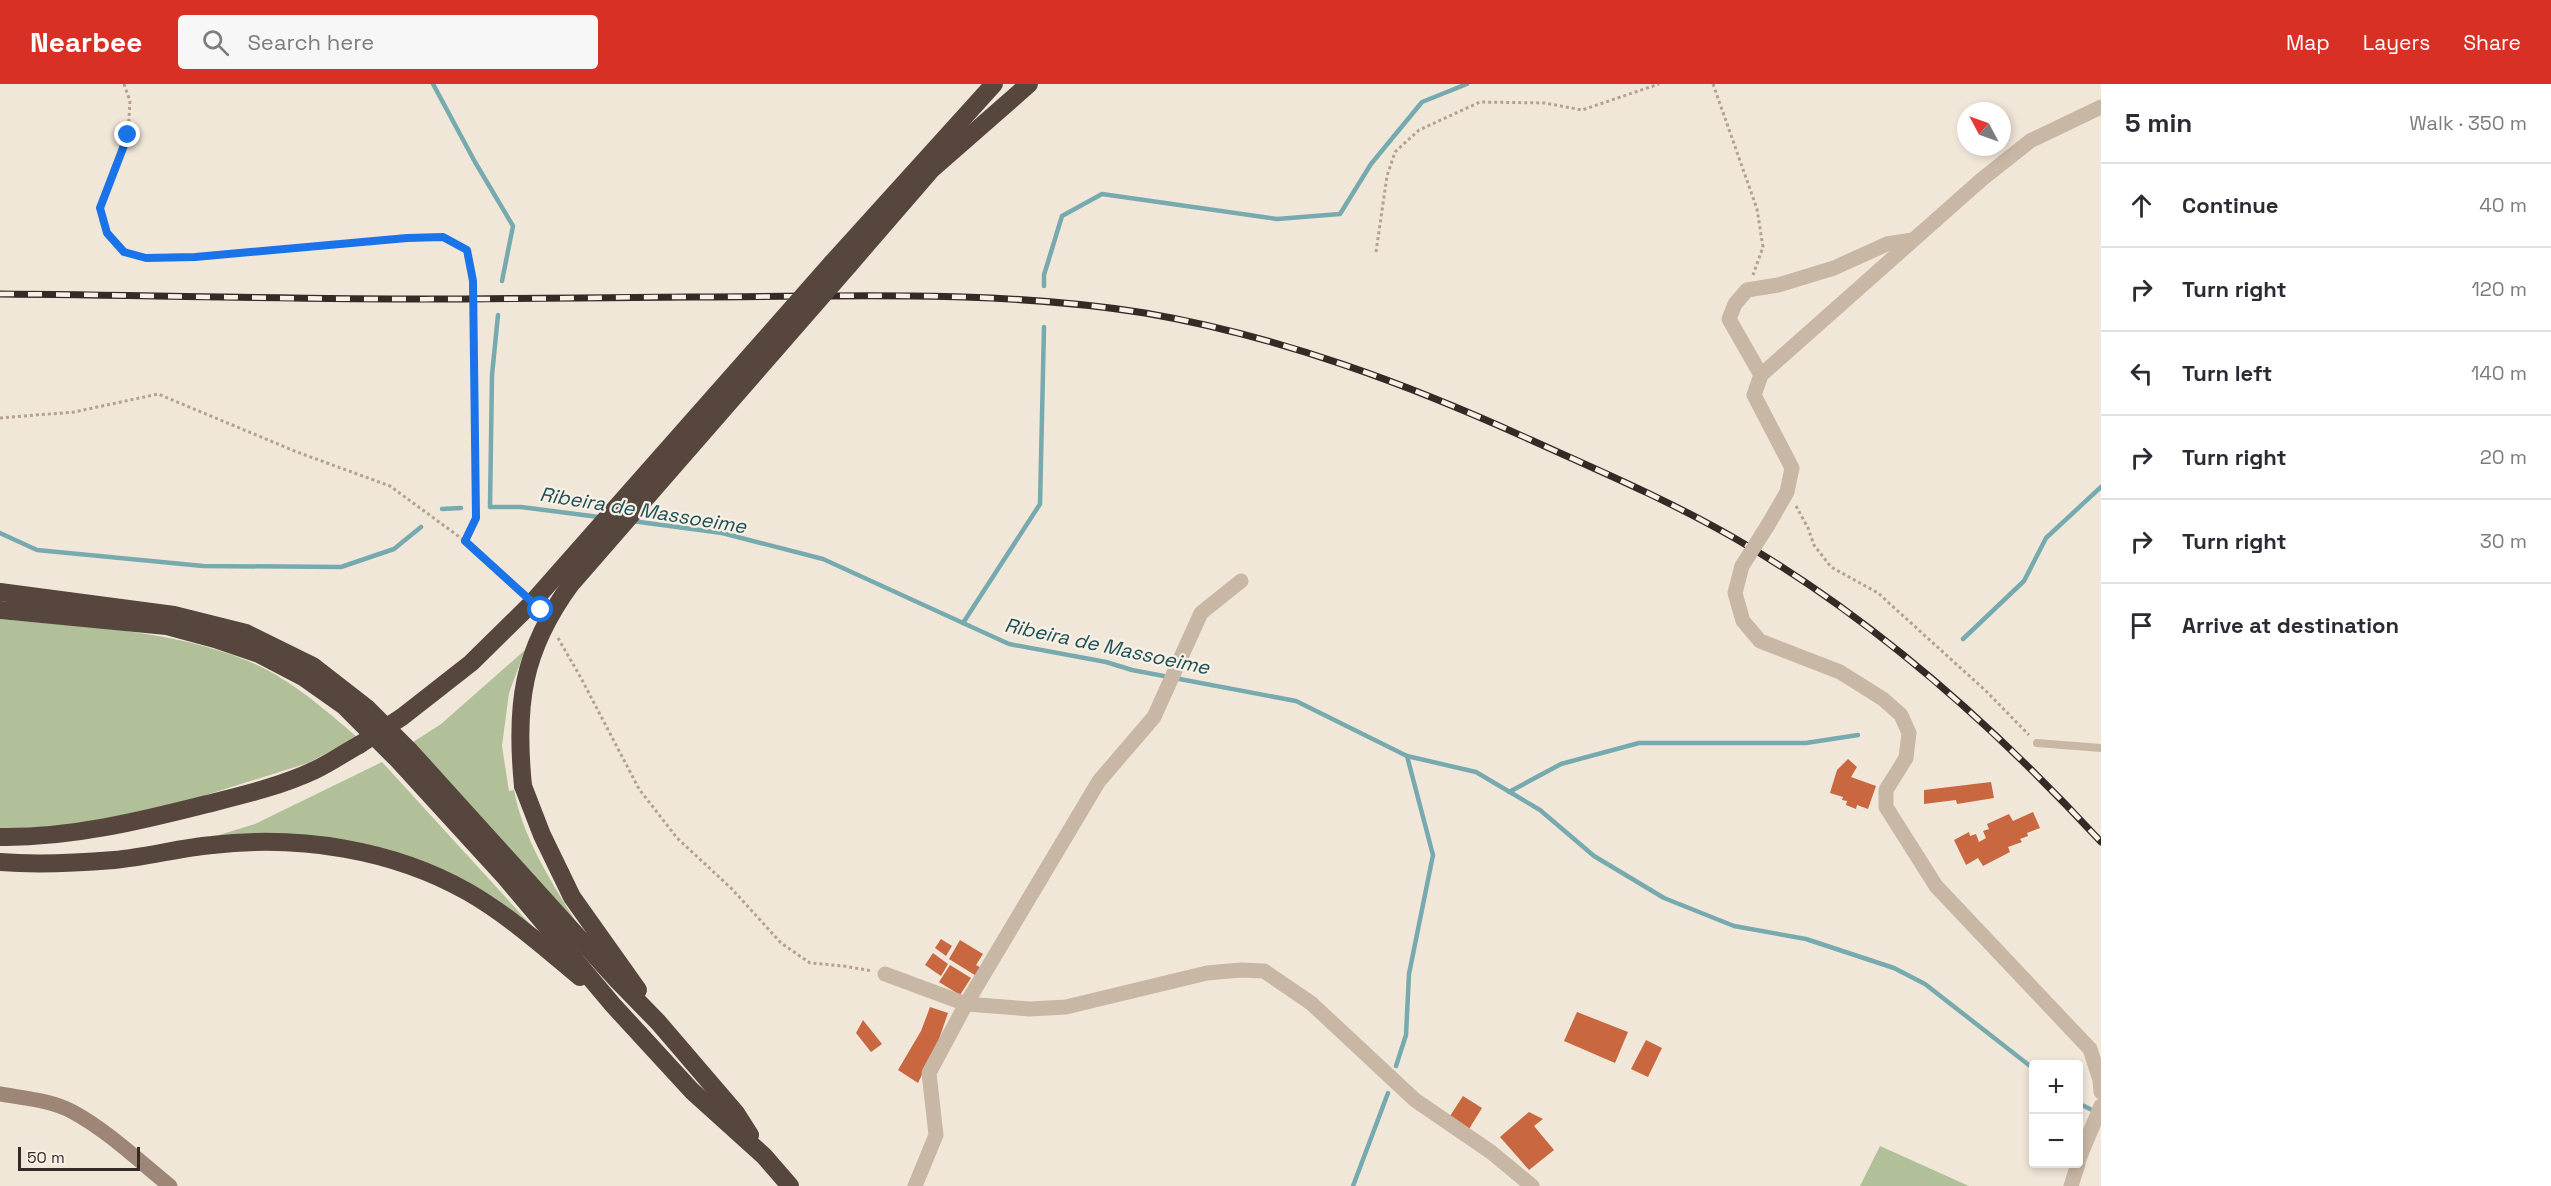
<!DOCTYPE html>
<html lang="en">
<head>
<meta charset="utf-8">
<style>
  :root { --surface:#fff; --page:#f7f7f7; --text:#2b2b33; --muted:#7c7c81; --line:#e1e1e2; --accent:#d93025 }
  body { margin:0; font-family:"Space Grotesk",sans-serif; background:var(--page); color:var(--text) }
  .controls { position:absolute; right:18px; bottom:18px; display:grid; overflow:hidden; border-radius:6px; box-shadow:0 3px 9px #0003 }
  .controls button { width:54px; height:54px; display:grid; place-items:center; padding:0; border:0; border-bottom:2px solid var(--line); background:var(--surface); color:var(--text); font:30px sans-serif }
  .compass { position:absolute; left:1957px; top:18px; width:54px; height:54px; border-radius:50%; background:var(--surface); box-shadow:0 3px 9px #0003; rotate:311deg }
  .scale { position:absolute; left:18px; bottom:15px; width:122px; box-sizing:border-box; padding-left:6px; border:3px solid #352b26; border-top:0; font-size:16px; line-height:21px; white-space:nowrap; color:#352b26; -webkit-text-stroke:4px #f9f1e5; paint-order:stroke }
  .stop { position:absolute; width:18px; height:18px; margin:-14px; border:4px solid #1a73e8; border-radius:50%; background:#fff }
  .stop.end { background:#1a73e8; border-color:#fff; box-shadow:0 2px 6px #0008 }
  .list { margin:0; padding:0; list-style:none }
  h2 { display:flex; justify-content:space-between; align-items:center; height:78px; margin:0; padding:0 24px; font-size:26px }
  h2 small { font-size:20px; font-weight:400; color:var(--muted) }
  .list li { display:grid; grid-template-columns:39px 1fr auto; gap:18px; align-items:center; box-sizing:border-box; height:84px; padding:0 24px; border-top:2px solid var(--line) }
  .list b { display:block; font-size:22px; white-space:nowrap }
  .list em { font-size:20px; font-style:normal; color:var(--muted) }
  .icon { flex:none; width:33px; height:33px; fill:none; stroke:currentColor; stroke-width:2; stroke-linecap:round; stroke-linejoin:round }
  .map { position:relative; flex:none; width:2101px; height:1102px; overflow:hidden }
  header { display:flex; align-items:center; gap:36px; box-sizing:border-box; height:84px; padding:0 30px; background:var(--accent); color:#fff }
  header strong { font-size:28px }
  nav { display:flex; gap:33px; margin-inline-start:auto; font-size:21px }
  .search { width:420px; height:54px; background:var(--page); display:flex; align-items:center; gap:15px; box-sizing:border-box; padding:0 21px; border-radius:6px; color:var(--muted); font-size:22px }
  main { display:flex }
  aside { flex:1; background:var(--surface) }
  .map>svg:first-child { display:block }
  .green { fill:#b1c099 }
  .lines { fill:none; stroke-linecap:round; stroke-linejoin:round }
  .stream { stroke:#77aaaf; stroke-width:4.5 }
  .building { fill:#c86740 }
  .path { stroke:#b5a18f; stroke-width:3; stroke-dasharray:3 3; stroke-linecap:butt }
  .service { stroke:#c9b7a5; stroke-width:8 }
  .minor { stroke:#c9b7a5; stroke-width:15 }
  .secondary { stroke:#9d8676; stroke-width:15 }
  .motorway { stroke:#56463d; stroke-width:18 }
  .rail-casing { stroke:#352b26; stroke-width:7 }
  .rail { stroke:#f9f1e5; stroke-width:4.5; stroke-dasharray:14; stroke-linecap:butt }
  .minor-bridge { stroke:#c9b7a5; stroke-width:15 }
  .motorway-bridge { stroke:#56463d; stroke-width:18 }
  .route { stroke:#1a73e8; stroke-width:8 }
  .labels { text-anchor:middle; stroke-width:4.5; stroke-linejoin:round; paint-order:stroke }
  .water-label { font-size:20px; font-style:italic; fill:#1b5057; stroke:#f9f1e5 }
</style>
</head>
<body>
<header>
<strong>Nearbee</strong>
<div class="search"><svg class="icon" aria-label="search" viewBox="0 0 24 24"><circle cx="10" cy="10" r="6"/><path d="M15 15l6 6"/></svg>Search here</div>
<nav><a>Map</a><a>Layers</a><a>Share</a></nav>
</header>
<main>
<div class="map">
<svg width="2101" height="1102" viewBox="0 0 2101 1102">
  <rect width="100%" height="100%" fill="#f1e7d9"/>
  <!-- green -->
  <g class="green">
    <path d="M0,535C83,543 170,545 248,577C289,594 323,624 357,653L308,679L187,717L70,742L0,745Z"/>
    <path d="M525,566L509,609L502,662L509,707L514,706C524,762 562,813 590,861L410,660L441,640Z"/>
    <polygon points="382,678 541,852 440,787 216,752 255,740"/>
    <polygon points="1880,1062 1969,1102 1860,1102"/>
  </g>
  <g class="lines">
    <!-- stream -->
    <g class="stream">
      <polyline points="433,0 475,78 513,142 502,197"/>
      <polyline points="1044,202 1044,191 1062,132 1102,110 1277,135 1340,130 1371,80 1422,18 1467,0"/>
      <polyline points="498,231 492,291 490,423 521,423 599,433"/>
      <polyline points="442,425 461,424"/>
      <polyline points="632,437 722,449 823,475 1009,560 1106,578 1132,586 1296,617 1407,672 1433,771 1409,890 1406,951 1396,982"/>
      <polyline points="0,449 37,466 203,482 341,483 394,465 421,443"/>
      <polyline points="963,539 1040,420 1044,243"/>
      <polyline points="1963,555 2024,497 2046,454 2101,403"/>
      <polyline points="1407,672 1476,688 1540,726 1594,772 1664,814 1734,842 1806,855 1894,884 1925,900 2034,985"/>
      <polyline points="1509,708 1561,680 1639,659 1806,659 1858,651"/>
      <polyline points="2078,1019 2096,1028"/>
      <polyline points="1353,1102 1388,1009"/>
    </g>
  </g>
  <!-- building -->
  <g class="building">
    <polygon points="1848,675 1857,683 1851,693 1876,702 1868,725 1857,721 1856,725 1846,721 1847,717 1842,716 1843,713 1830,709 1837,686"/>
    <polygon points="1991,698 1994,714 1957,720 1956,716 1924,720 1924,706"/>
    <polygon points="2033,728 2040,744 2027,749 2028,752 2020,755 2022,758 2008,763 2010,768 1983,782 1978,774 1966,781 1954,756 1969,748 1970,752 1976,750 1979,758 1986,754 1983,747 1989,745 1987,740 2009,730 2013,737"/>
    <polygon points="941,855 952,862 946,872 935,864"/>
    <polygon points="960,856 983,870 976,881 983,885 978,893 949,875"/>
    <polygon points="933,869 948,880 941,892 925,881"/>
    <polygon points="950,881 971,894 960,911 939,898"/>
    <polygon points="930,923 948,929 939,955 918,999 898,986 921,947"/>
    <polygon points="1577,928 1628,948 1615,979 1564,957"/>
    <polygon points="863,936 882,960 871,968 856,949"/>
    <polygon points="1646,956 1662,964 1648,993 1631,985"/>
    <polygon points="1463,1012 1482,1024 1469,1045 1450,1032"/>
    <polygon points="1529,1028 1543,1035 1534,1042 1554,1066 1529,1086 1500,1053"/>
  </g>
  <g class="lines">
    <!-- path -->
    <g class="path">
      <polyline points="124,0 130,17 128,51 100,124 107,149 124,168 146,174 195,173 407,154 443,153 467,166 473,197 476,434 465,457"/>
      <polyline points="1713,0 1757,125 1763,163 1753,191"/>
      <polyline points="1376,168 1387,92 1395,68 1419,46 1480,18 1545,19 1582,26 1659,0"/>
      <polyline points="0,334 74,328 158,310 297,368 390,402 465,457 520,507"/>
      <polyline points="1796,422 1808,444 1814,461 1831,483 1878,509 1987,608 2029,651"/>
      <polyline points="558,554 581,594 639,705 677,754 732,805 781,859 810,879 844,882 872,887"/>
    </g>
    <!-- service -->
    <polyline class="service" points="2037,659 2101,664"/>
    <!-- minor -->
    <g class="minor">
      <polyline points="1761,291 1729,235 1735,220 1747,206 1778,201 1834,184 1887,160 1912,156"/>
      <polyline points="1768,441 1787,408 1792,384 1754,311 1761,291 1981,96 2030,57 2101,23"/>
      <polyline points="1742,482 1735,509 1743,537 1760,557 1840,588 1883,615 1901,631 1909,649 1906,674 1886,706 1886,723 1936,802 2090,965 2100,996 2101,1008"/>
      <polyline points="885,890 966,920 1030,925 1066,923 1207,889 1241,886 1264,887 1311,919 1415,1016 1491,1068 1532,1102"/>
      <polyline points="2078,1077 2101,1022"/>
      <polyline points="915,1102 936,1051 929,989 966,920 1099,697 1154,633 1201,529 1241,497"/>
      <polyline points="2071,1102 2078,1080"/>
    </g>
    <!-- secondary -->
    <path class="secondary" d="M0,1010C23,1014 52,1016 73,1028C108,1047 139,1077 170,1102"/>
    <!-- motorway -->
    <g class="motorway">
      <polyline points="832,179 994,0"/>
      <polyline points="849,181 931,86 1029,0"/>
      <polyline points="0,508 174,531 246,549 313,582 367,624 409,666 617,896 658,938 736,1029 750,1051"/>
      <polyline points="0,526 167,542 215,555 259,570 303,593 344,622 398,676 505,793 613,921 692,1007 764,1072 790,1102"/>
      <polyline points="523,702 542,751 572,813 638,906"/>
      <path d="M0,753C70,754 140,737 207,720C243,711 281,702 315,686C330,679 344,669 359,661"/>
      <path d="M0,778C37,781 77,779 114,776C147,773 179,764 212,761C299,751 392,765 468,808C508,831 544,863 580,893"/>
    </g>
    <defs>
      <path id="rail" d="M0,210C155,211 310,216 465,215C541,215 616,213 692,213C842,213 995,205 1145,229C1279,252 1408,300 1531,356C1600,387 1670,417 1736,455C1871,533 1995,643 2101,758"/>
    </defs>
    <!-- rail casing -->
    <use href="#rail" class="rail-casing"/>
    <!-- rail -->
    <use href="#rail" class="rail"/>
    <!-- minor-bridge -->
    <polyline class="minor-bridge" points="1742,482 1768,441"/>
    <!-- motorway-bridge -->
    <g class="motorway-bridge">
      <polyline points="359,661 402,633 471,579 530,521 832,179"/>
      <path d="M523,702C515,621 522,567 571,500L849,181"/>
    </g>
  </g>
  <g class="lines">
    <!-- route -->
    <polyline class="route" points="128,51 100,124 107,149 124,168 146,174 195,173 407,154 443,153 467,166 473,197 476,434 465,457 541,526"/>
  </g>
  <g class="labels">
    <!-- water labels -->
    <g class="water-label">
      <text transform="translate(643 426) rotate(9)" y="7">Ribeira de Massoeime</text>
      <text transform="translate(1107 562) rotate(12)" y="7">Ribeira de Massoeime</text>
    </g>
  </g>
</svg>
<div class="controls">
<button>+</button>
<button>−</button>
</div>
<svg class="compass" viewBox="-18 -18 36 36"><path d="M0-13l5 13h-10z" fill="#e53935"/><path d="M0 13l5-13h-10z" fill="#7c7c81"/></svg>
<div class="scale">50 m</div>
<div class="stop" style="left:541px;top:526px"></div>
<div class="stop end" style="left:128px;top:51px"></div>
</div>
<aside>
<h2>5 min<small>Walk · 350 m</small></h2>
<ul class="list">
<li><svg class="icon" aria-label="ahead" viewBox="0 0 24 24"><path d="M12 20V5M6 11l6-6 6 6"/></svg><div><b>Continue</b></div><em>40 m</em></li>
<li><svg class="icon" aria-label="right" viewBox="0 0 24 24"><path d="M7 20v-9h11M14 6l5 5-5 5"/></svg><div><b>Turn right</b></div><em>120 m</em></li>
<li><svg class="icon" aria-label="left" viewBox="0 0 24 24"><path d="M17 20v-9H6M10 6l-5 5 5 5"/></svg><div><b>Turn left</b></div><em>140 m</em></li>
<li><svg class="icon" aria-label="right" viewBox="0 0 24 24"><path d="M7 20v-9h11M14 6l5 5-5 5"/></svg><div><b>Turn right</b></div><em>20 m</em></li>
<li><svg class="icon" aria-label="right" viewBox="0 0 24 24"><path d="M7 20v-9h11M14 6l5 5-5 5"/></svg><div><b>Turn right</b></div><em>30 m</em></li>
<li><svg class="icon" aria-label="arrive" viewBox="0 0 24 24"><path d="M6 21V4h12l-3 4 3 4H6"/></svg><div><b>Arrive at destination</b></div></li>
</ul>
</aside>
</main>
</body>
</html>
